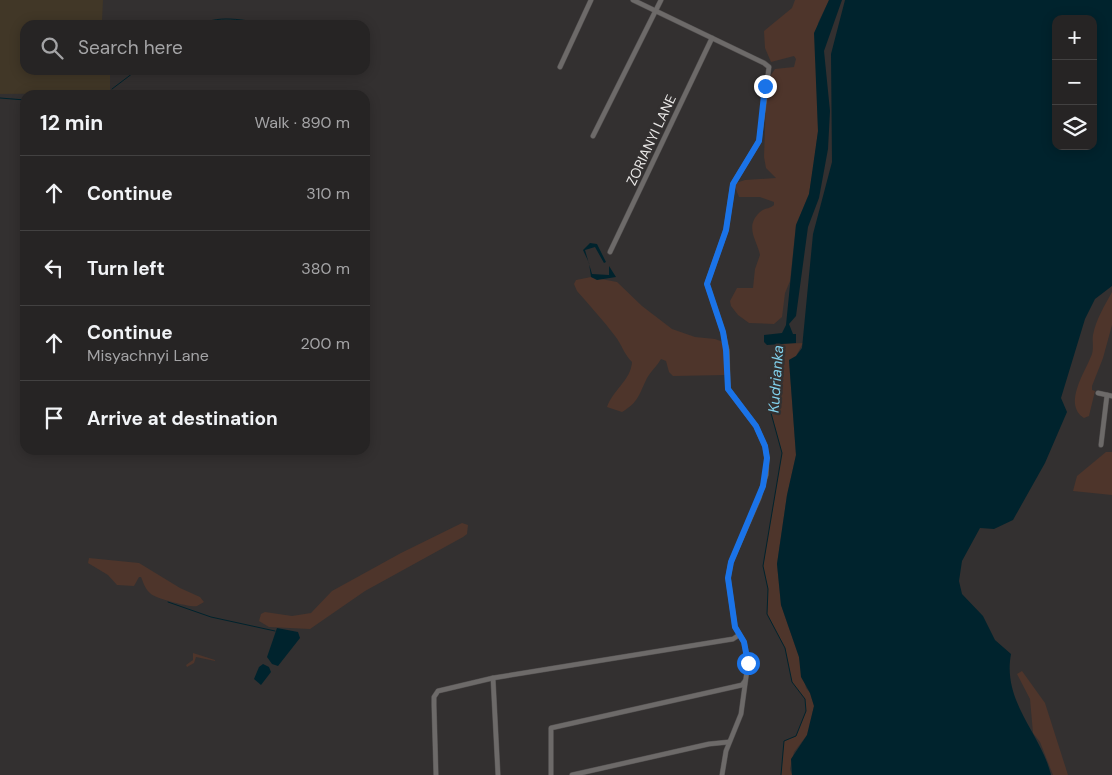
<!DOCTYPE html>
<html lang="en">
<head>
<meta charset="utf-8">
<style>
  :root { --surface:#262424; --page:#323031; --text:#f1f3f6; --muted:#a4a4a6; --line:#424141 }
  body { margin:0; font-family:"DM Sans",sans-serif; background:var(--page); color:var(--text) }
  .controls { position:absolute; right:15px; top:15px; display:grid; overflow:hidden; border-radius:10px; box-shadow:0 2px 12px #0003 }
  .controls button { width:45px; height:45px; display:grid; place-items:center; padding:0; border:0; border-bottom:1px solid var(--line); background:var(--surface); color:var(--text); font:25px sans-serif }
  .stop { position:absolute; width:15px; height:15px; margin:-11px; border:4px solid #1a73e8; border-radius:50%; background:#fff }
  .stop.end { background:#1a73e8; border-color:#fff; box-shadow:0 1px 5px #0008 }
  .list { margin:0; padding:0; list-style:none }
  h2 { display:flex; justify-content:space-between; align-items:center; height:65px; margin:0; padding:0 20px; font-size:21px }
  h2 small { font-size:16px; font-weight:400; color:var(--muted) }
  .list li { display:grid; grid-template-columns:32px 1fr auto; gap:15px; align-items:center; box-sizing:border-box; height:75px; padding:0 20px; border-top:1px solid var(--line) }
  .list b { display:block; font-size:19px; white-space:nowrap }
  .list p { margin:0; font-size:16px; white-space:nowrap; color:var(--muted) }
  .list em { font-size:16px; font-style:normal; color:var(--muted) }
  .icon { flex:none; width:28px; height:28px; fill:none; stroke:currentColor; stroke-width:2; stroke-linecap:round; stroke-linejoin:round }
  .map { position:relative; flex:none; width:1112px; height:775px; overflow:hidden }
  .search { position:absolute; background:var(--surface); box-shadow:0 2px 12px #0003; left:20px; top:20px; width:350px; height:55px; display:flex; align-items:center; gap:12px; box-sizing:border-box; padding:0 18px; border-radius:15px; color:var(--muted); font-size:19px }
  .panel { position:absolute; background:var(--surface); box-shadow:0 2px 12px #0003; left:20px; top:90px; width:350px; height:365px; border-radius:15px }
  .map>svg:first-child { display:block }
  .industrial { fill:#413727 }
  .green { fill:#4e352b }
  .water { fill:#00232d; fill-rule:evenodd }
  .lines { fill:none; stroke-linecap:round; stroke-linejoin:round }
  .stream { stroke:#00232d; stroke-width:1 }
  .minor-casing { stroke:#514e4e; stroke-width:5.5 }
  .minor { stroke:#6d6a69; stroke-width:4.5 }
  .route { stroke:#1a73e8; stroke-width:6 }
  .labels { text-anchor:middle; stroke-width:5; stroke-linejoin:round; paint-order:stroke }
  .street-label { font-size:14px; fill:#eae8e7; stroke:#333030 }
  .water-label { font-size:15px; font-style:italic; fill:#80cfea; stroke:#333030 }
</style>
</head>
<body>
<div class="map">
<svg width="1112" height="775" viewBox="0 0 1112 775">
  <rect width="100%" height="100%" fill="#333030"/>
  <!-- industrial -->
  <polygon class="industrial" points="0,0 103,0 102,21 110,22 110,25 25,25 25,70 110,70 110,93 0,94"/>
  <!-- green -->
  <g class="green">
    <path d="M795,0H829L818,23L816,57L818,131L814,165L809,194L796,225L790,281L785,293L782,317L774,324L749,323L738,315L731,306L730,301L737,288H753L755,269L760,255C757,240 744,227 760,212C764,208 770,209 774,205V202L760,197H739L735,187L736,183L745,180L776,178L766,168L764,157L766,99L771,75L775,69L794,67L796,59L794,56L771,62L765,48L764,31L792,8Z"/>
    <path d="M591,277L617,282L642,306L672,329L695,337L715,339L726,343V375L673,376L669,372L666,361L661,359C657,366 651,371 647,378C639,394 639,402 622,412L607,407C612,391 631,380 632,362C624,354 622,345 615,336C603,320 590,306 577,291L574,284L576,280Z"/>
    <path d="M1112,292V325L1103,358L1092,386V390L1095,391L1089,416L1084,418C1062,404 1086,371 1092,354C1094,347 1092,341 1093,335C1096,319 1105,305 1112,292Z"/>
    <polygon points="803,343 796,356 789,360 796,455 787,495 777,564 781,605 799,657 806,688 810,693 814,706 807,735 794,752 790,769 792,775 781,775 784,741 796,736 806,711 805,699 792,682 785,648 767,614 768,589 763,566 782,453 771,413 777,344"/>
    <polygon points="1106,452 1112,452 1112,495 1073,491 1077,476"/>
    <polygon points="462,523 468,525 467,534 463,537 365,591 310,629 269,627 259,621 261,614 265,612 292,616 311,613 332,591 401,553"/>
    <path d="M89,558L139,563L180,588L200,597L204,602C202,603 199,605 197,606C191,608 155,598 151,594C145,589 144,584 141,577H139L134,586L117,585L108,575L88,563Z"/>
    <polygon points="193,653 215,660 215,661 196,657 194,663 187,667 186,665 193,660"/>
    <polygon points="1022,671 1045,703 1068,775 1053,775 1040,742 1033,733 1030,699 1017,674"/>
  </g>
  <!-- water -->
  <g class="water">
    <polygon points="829,0 842,0 824,51 830,111 828,149 819,198 808,227 796,316 789,324 793,334 796,334 796,343 767,345 764,342 764,335 782,333 786,325 796,225 809,194 818,131 814,33"/>
    <path d="M845,0H1112V286L1095,299L1085,319L1061,398L1067,412L1045,463L1013,520L994,529L980,528L962,561L959,581L962,594L983,616L995,640L1011,654C1002,702 1041,733 1051,775H792L791,759L807,735L814,706L810,693L801,677L799,657L781,605L777,564L787,495L796,455L789,360L796,356L802,348L813,234L832,162L831,54ZM1056,19H1093V146H1056Z"/>
    <polygon points="590,243 597,244 606,262 604,263 595,247 585,250 592,274 609,275 609,266 616,277 597,280 591,277 589,263 583,250"/>
    <polygon points="277,628 298,632 300,638 278,666 272,664 267,657"/>
    <polygon points="263,664 269,667 271,672 261,685 254,679 259,667"/>
  </g>
  <g class="lines">
    <!-- stream -->
    <g class="stream">
      <path d="M201,25C219,13 252,22 272,25"/>
      <polyline points="112,89 137,70"/>
      <polyline points="0,98 25,100"/>
      <polyline points="777,343 771,413 782,453 763,566 768,589 767,614 785,648 792,682 805,699 806,711 796,736 784,741 781,775"/>
      <polyline points="168,602 211,617 275,631"/>
    </g>
    <defs>
      <g id="minor">
        <polyline points="633,0 764,63 769,67 759,141 733,184 726,230 707,284 723,332 727,350 728,389 756,426 765,446 767,458 766,475 759,498 731,562 728,578 735,627 744,642 748,663 741,714 726,751 722,775"/>
        <polyline points="560,67 591,0"/>
        <polyline points="593,136 661,0"/>
        <polyline points="610,252 712,38"/>
        <polyline points="1098,393 1112,396"/>
        <polyline points="1101,445 1107,395"/>
        <polyline points="493,678 498,775"/>
        <polyline points="436,775 434,705 434,697 438,691 493,678 733,639 739,635"/>
        <polyline points="551,775 551,728 742,685 745,681"/>
        <polyline points="572,775 709,744 729,742"/>
      </g>
    </defs>
    <!-- minor casing -->
    <use href="#minor" class="minor-casing"/>
    <!-- minor -->
    <use href="#minor" class="minor"/>
  </g>
  <g class="lines">
    <!-- route -->
    <polyline class="route" points="748,663 744,642 735,627 728,578 731,562 763,486 767,458 765,446 756,426 728,389 726,350 723,332 707,284 726,230 733,184 759,141 765,86"/>
  </g>
  <g class="labels">
    <!-- street labels -->
    <g class="street-label">
      <text transform="translate(651 140) rotate(-65)" y="5">ZORIANYI LANE</text>
    </g>
    <!-- water labels -->
    <g class="water-label">
      <text transform="translate(776 379) rotate(-86)" y="5">Kudrianka</text>
    </g>
  </g>
</svg>
<div class="controls">
<button>+</button>
<button>−</button>
<button><svg class="icon" aria-label="layers" viewBox="0 0 24 24"><path d="M12 4l9 5-9 5-9-5zM3 14l9 5 9-5"/></svg></button>
</div>
<div class="stop" style="left:748px;top:663px"></div>
<div class="stop end" style="left:765px;top:86px"></div>
<div class="search"><svg class="icon" aria-label="search" viewBox="0 0 24 24"><circle cx="10" cy="10" r="6"/><path d="M15 15l6 6"/></svg>Search here</div>
<section class="panel">
<h2>12 min<small>Walk · 890 m</small></h2>
<ul class="list">
<li><svg class="icon" aria-label="ahead" viewBox="0 0 24 24"><path d="M12 20V5M6 11l6-6 6 6"/></svg><div><b>Continue</b></div><em>310 m</em></li>
<li><svg class="icon" aria-label="left" viewBox="0 0 24 24"><path d="M17 20v-9H6M10 6l-5 5 5 5"/></svg><div><b>Turn left</b></div><em>380 m</em></li>
<li><svg class="icon" aria-label="ahead" viewBox="0 0 24 24"><path d="M12 20V5M6 11l6-6 6 6"/></svg><div><b>Continue</b><p>Misyachnyi Lane</p></div><em>200 m</em></li>
<li><svg class="icon" aria-label="arrive" viewBox="0 0 24 24"><path d="M6 21V4h12l-3 4 3 4H6"/></svg><div><b>Arrive at destination</b></div></li>
</ul>
</section>
</div>
</body>
</html>
